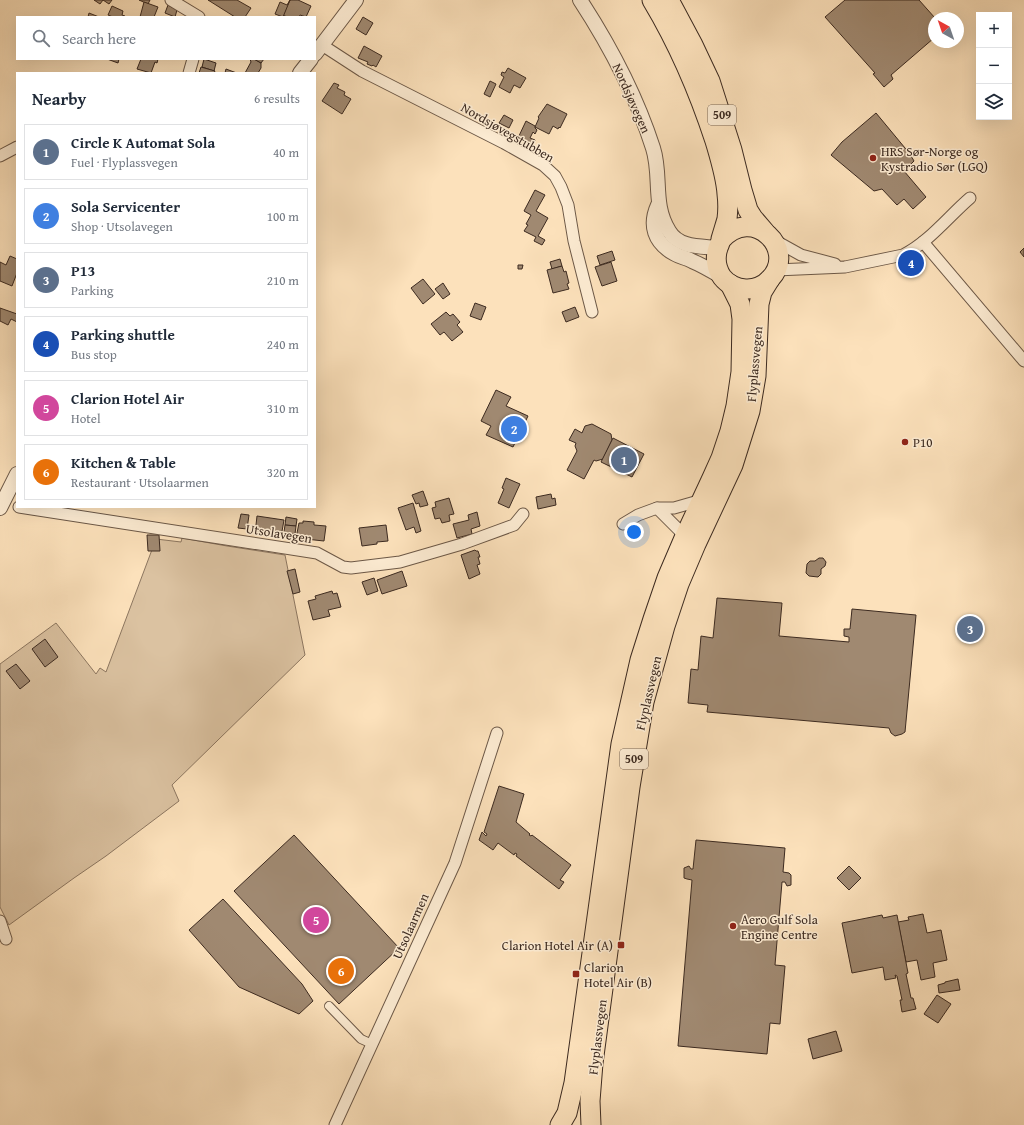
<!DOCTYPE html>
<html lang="en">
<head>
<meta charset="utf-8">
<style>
  :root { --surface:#fff; --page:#f2f2f3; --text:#1f2937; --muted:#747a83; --line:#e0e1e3; --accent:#ea580c }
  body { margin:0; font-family:"Gentium Book Plus",serif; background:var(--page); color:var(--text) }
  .controls { position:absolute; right:12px; top:12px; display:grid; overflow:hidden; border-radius:0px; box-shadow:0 4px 16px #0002 }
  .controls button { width:36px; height:36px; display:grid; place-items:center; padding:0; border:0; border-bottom:1px solid var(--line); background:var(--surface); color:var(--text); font:20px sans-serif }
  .compass { position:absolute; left:928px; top:12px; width:36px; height:36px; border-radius:50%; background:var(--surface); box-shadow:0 4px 16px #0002; rotate:320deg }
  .you { position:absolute; left:634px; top:532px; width:14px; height:14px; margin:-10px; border:3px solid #fff; border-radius:50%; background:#1a73e8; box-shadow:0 0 0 6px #1a73e833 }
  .badge { display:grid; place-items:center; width:26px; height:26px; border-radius:50%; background:var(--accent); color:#fff; font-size:13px; font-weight:700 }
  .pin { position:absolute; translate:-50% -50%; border:2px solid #fff; box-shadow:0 1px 4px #0006 }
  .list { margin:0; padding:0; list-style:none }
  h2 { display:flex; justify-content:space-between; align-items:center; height:52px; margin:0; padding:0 16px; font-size:17px }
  h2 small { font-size:13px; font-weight:400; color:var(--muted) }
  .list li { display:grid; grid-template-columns:26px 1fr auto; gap:12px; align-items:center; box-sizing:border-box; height:56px; margin:0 8px 8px; padding:0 8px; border:1px solid var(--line); border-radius:0px }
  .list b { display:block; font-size:15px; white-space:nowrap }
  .list p { margin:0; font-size:13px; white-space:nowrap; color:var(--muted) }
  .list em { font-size:13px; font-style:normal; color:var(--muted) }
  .icon { flex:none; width:22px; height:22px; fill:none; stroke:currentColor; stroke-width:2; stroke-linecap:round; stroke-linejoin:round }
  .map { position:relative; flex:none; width:1024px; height:1125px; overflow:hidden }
  .search { position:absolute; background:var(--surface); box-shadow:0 4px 16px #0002; left:16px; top:16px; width:300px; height:44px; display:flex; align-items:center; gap:10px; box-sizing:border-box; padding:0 14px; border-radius:0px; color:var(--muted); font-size:15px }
  .panel { position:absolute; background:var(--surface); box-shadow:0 4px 16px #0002; left:16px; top:72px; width:300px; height:436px; border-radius:0px }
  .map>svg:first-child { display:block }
  .green { fill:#dbc2a1; stroke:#8c7660 }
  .building { fill:#a08971; stroke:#3c2a20 }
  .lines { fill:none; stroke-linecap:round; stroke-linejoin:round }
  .pedestrian-casing { stroke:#6c5847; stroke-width:10 }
  .minor-casing { stroke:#6c5847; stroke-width:13 }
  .tertiary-casing { stroke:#6c5847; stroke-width:16 }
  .trunk-casing { stroke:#3c2a20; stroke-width:21 }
  .pedestrian { stroke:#fdecd3; stroke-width:8 }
  .minor { stroke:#fdecd3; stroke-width:11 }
  .tertiary { stroke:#fdecd3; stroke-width:14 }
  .trunk { stroke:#fce1bb; stroke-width:19 }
  .poi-dot { fill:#8f2418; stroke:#fdecd3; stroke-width:1.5 }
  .labels { text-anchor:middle; stroke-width:3; stroke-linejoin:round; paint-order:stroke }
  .shield { fill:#fdecd3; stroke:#766456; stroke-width:1 }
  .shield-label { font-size:12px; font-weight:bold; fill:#3c2a20 }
  .street-label { font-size:13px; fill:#3c2a20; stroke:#fdecd3 }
  .poi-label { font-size:13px; fill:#3c2a20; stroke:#fdecd3; text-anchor:start }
</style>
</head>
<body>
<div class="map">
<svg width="1024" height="1125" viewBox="0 0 1024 1125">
  <rect width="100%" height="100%" fill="#fce1bb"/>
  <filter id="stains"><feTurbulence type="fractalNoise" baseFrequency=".005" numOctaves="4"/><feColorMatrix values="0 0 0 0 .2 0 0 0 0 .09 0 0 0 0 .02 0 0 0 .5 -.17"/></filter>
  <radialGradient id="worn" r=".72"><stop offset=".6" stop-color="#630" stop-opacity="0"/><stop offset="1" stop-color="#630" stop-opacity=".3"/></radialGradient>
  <!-- green -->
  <polygon class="green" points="182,538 227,546 285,555 305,655 172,785 179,801 106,856 74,878 9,925 0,907 0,664 56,623 96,674 100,668 106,672 156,539 181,542"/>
  <!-- building -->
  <g class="building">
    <polygon points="94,0 103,0 100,4"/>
    <polygon points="103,0 112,0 109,4"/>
    <polygon points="139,0 150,0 148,4"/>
    <polygon points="208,0 237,0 251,8 245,17 235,17"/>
    <polygon points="290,0 298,0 311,6 306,17 300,15 299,17 287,17 283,15"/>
    <polygon points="290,0 283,17 275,14 280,2 287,5"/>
    <polygon points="845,0 919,0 935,18 934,21 930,25 934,30 934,38 891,75 893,79 884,87 873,74 875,73 825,17"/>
    <polygon points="144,2 158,7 154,17 140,17"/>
    <polygon points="168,5 177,10 175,17 165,13"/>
    <polygon points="112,6 123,11 122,15 125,16 124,17 113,17 108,15"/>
    <polygon points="89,13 99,17 88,17"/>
    <polygon points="363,17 373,23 366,35 356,29"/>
    <polygon points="364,46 382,56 376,67 373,65 372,66 367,64 368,62 358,58"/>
    <polygon points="107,59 119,59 118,63"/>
    <polygon points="141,59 158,59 157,63 155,62 151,73 137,69"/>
    <polygon points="204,59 216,63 214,71 202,67"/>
    <polygon points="250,59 254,59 261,63 261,68 258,73 245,73 251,62"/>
    <polygon points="254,59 264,59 261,63"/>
    <polygon points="201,67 215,71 214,73 199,73"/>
    <polygon points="508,68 526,78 520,88 514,85 510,93 499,87 504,77 501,75 502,72 505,73"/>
    <polygon points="226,69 234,72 237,73 225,73"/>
    <polygon points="490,81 496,84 490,97 484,94"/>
    <polygon points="334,83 339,85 337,88 345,92 344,95 351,99 342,114 322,101"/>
    <polygon points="547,104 567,114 560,128 559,127 558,129 553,126 549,134 535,127 539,118 538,117"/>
    <polygon points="876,113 910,154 914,161 904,171 926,197 913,209 904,199 897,205 882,189 874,191 831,155 842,142"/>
    <polygon points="504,115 513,120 509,128 499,123"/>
    <polygon points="526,121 535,126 535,128 537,130 535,134 533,132 530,138 535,140 533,145 518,138"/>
    <polygon points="535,190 545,195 536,211 548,218 538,236 545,240 542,245 534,241 536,237 524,231 528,225 526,224 531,215 524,211"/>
    <polygon points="1024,248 1024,257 1020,252"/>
    <polygon points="612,251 615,260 600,265 597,256"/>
    <polygon points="10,256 17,259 17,273 12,286 0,281 0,262 6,265"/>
    <polygon points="560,259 562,266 552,269 550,262"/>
    <polygon points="611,262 617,281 602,286 595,267"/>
    <polygon points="518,265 523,265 522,269 518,269"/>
    <polygon points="562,266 564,272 566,271 569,283 567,284 569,289 553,293 547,270"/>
    <polygon points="423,279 435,294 423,304 411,288"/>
    <polygon points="443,283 450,294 443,299 435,289"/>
    <polygon points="475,303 486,307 481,320 470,316"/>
    <polygon points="575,307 579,317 566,322 562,312"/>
    <polygon points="0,308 17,314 17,322 11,319 8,325 0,321"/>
    <polygon points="446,312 450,316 453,314 460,322 457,325 463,332 452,341 444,332 440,335 431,324"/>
    <polygon points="496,390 511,397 506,406 528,416 513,447 486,435 491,426 481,421"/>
    <polygon points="592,424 611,434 612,440 603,459 596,461 594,460 584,479 567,470 577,451 575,446 576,443 569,440 575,429 582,433 585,426"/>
    <polygon points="613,438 644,454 632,477 601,462"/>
    <polygon points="506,478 520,484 509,508 498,503 504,489 502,488"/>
    <polygon points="423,491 428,505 420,507 419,503 416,504 412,495"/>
    <polygon points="551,494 552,499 555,498 556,505 538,509 536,497"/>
    <polygon points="449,498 454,514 449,515 450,521 442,523 440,518 435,519 432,508 436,507 435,502"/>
    <polygon points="413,503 421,531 416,533 414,527 406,530 398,508"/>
    <polygon points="477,512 480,526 471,529 472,534 457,538 453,524 469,520 468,515"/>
    <polygon points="241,514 249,515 247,529 238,528"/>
    <polygon points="257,516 284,520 281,537 255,534"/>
    <polygon points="286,517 297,519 296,526 285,525"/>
    <polygon points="303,521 314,522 314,525 326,526 324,541 296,538 299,523 303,523"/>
    <polygon points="285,525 296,526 295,534 284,532"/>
    <polygon points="386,525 388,541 377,542 377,544 362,546 359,528"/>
    <polygon points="147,535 159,535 160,551 148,551"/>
    <polygon points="475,550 476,551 478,551 480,557 478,557 480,564 477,565 480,574 469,579 461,555"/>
    <polygon points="819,558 823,558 826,562 825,566 821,569 821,574 818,577 809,576 806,573 807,564 810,561 815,561"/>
    <polygon points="295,569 300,592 293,594 287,571"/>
    <polygon points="402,571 407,586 382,594 377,580"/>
    <polygon points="374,578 378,591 367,595 362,582"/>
    <polygon points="332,591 333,594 337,593 341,607 328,610 330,616 313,620 308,601 316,599 315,596"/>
    <polygon points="717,598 782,603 779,636 849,642 849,637 844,636 844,629 850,629 852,609 916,615 905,732 902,734 895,736 891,733 889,728 707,712 708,705 688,703 691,669 698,670 701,636 713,638"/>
    <polygon points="45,639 58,657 45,667 32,649"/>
    <polygon points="16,664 30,681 20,689 6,671"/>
    <polygon points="499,786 524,794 516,822 530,834 529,835 531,836 532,835 571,865 560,880 564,882 559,889 516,856 517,854 515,853 514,855 498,843 493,850 479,840 482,832 486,836 487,834 484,832"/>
    <polygon points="294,835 399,948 339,1004 234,891"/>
    <polygon points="696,840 785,848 783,872 789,873 791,875 791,885 787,886 785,882 782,882 775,965 785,966 780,1024 770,1023 767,1054 678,1046 692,880 687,879 684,878 684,868 689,866 691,869 693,869"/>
    <polygon points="849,866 861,878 849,890 837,878"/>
    <polygon points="223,899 302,984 313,1001 299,1014 239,987 189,930"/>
    <polygon points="923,914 927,933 941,930 947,960 933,963 935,977 921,980 917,960 906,962 898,922 909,920 908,917"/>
    <polygon points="882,915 883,918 897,915 908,973 906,974 911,998 913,998 916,1009 902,1012 900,1000 902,1000 897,976 895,975 896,978 885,980 883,967 852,973 842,923"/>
    <polygon points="958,979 960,990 939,993 938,985 945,983 945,982"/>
    <polygon points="937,995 951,1004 938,1023 924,1014"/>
    <polygon points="836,1031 842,1051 813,1059 808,1039"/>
  </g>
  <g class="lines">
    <defs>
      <polyline id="pedestrian" points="329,1006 361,1039 372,1044"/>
      <g id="minor">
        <polyline points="171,0 199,17"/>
        <polyline points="322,45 362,71 504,143 543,165 555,176 561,187 568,205 574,241 592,312"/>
        <polyline points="189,73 193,59"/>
        <polyline points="0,156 17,147"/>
        <polyline points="774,240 801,255 835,264"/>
        <polyline points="923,242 1024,361"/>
        <path d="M776,270L845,267L903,255C928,243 949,216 970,198"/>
        <polyline points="19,507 317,553 343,567 351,568 400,562 462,544 514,525 523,514"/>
        <polyline points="623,524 638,515 657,508"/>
        <polyline points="685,536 657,508 674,508 702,500"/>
        <polyline points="0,921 6,939"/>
        <polyline points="335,1125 455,863 497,733"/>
      </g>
      <g id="tertiary">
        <path d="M580,0C610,46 636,95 653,148C662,176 652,204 669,231C679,248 700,246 718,248"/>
        <polyline points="315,54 356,0"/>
        <polyline points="300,73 311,59"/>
        <path d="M658,205C649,225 654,243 675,254C680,257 687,258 692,261C702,265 712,271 722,277"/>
        <polyline points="0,508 17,474"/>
      </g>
      <g id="trunk">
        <path d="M652,0C679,45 699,92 715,141C720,158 726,177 727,194C728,202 728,211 727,219C725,226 723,232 721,239C721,242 719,245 718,248C715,257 716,268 722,277C734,292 757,293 770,279C798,250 753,204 721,240"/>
        <polyline points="669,0 693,45 710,81 732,150 742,190 748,210 753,218 765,232"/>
        <polyline points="560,1125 567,1113 574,1083 621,744 640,660 653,619 667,578 685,536 712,478 721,458 730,431 736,406 741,372 742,319 740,304 730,284"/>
        <polyline points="591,1125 590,1101 593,1063 630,787 644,702 665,626 679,584 696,544 733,465 750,411 756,376 759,304 762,292 770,279"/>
      </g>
    </defs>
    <!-- pedestrian casing -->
    <use href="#pedestrian" class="pedestrian-casing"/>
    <!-- minor casing -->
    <use href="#minor" class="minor-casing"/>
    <!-- tertiary casing -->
    <use href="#tertiary" class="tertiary-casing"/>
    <!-- trunk casing -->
    <use href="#trunk" class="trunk-casing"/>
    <!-- pedestrian -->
    <use href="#pedestrian" class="pedestrian"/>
    <!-- minor -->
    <use href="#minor" class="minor"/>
    <!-- tertiary -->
    <use href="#tertiary" class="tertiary"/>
    <!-- trunk -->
    <use href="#trunk" class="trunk"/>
  </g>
  <!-- markers -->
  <g class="poi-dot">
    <circle cx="873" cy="158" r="4"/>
    <circle cx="905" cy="442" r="4"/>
    <circle cx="733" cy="926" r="4"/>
    <rect x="617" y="941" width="8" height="8" rx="2"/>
    <rect x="572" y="970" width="8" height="8" rx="2"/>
  </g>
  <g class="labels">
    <!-- shield labels -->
    <g class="shield">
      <rect x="708" y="105" width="28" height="20" rx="3"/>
      <rect x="620" y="749" width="28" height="20" rx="3"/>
    </g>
    <g class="shield-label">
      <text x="722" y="119">509</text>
      <text x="634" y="763">509</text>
    </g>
    <!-- street labels -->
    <g class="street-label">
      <text transform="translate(632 98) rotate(66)" y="5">Nordsjøvegen</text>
      <text transform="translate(508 132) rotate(30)" y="5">Nordsjøvegstubben</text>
      <text transform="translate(754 364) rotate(-85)" y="5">Flyplassvegen</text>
      <text transform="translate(279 533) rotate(9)" y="5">Utsolavegen</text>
      <text transform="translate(648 693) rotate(-77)" y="5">Flyplassvegen</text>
      <text transform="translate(410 926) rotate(-66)" y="5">Utsolaarmen</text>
      <text transform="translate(597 1037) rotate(-83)" y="5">Flyplassvegen</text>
    </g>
    <!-- poi labels -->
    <g class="poi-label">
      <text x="881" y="156">HRS Sør-Norge og<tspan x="881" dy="15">Kystradio Sør (LGQ)</tspan></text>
      <text x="913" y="447">P10</text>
      <text x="741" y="924">Aero Gulf Sola<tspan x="741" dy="15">Engine Centre</tspan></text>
      <text x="613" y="950" text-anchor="end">Clarion Hotel Air (A)</text>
      <text x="584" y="972">Clarion<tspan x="584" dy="15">Hotel Air (B)</tspan></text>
    </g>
  </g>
  <rect width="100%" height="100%" filter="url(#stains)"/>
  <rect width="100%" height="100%" fill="url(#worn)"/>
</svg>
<div class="controls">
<button>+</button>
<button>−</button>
<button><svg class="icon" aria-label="layers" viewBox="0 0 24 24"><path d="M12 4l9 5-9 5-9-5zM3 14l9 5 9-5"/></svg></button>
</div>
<svg class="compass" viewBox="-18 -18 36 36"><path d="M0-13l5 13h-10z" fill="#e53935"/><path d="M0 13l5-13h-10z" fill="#747a83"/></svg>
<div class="you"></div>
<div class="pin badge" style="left:624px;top:460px;background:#5c6f8a">1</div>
<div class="pin badge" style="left:514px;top:429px;background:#3f7fe0">2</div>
<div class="pin badge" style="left:970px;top:629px;background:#5c6f8a">3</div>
<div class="pin badge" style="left:911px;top:263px;background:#1a4fb4">4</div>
<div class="pin badge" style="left:316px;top:920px;background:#d1479c">5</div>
<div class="pin badge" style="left:341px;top:971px;background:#e8710a">6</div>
<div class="search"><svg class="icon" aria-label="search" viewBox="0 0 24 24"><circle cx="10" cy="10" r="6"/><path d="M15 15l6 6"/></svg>Search here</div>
<section class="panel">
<h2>Nearby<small>6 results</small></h2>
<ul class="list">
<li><span class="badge" style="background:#5c6f8a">1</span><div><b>Circle K Automat Sola</b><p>Fuel · Flyplassvegen</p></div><em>40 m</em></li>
<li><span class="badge" style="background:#3f7fe0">2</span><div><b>Sola Servicenter</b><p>Shop · Utsolavegen</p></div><em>100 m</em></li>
<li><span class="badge" style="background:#5c6f8a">3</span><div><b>P13</b><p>Parking</p></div><em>210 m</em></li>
<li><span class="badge" style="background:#1a4fb4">4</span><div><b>Parking shuttle</b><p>Bus stop</p></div><em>240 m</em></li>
<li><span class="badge" style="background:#d1479c">5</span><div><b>Clarion Hotel Air</b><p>Hotel</p></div><em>310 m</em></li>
<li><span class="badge" style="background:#e8710a">6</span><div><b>Kitchen &amp; Table</b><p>Restaurant · Utsolaarmen</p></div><em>320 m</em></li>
</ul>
</section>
</div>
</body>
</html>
